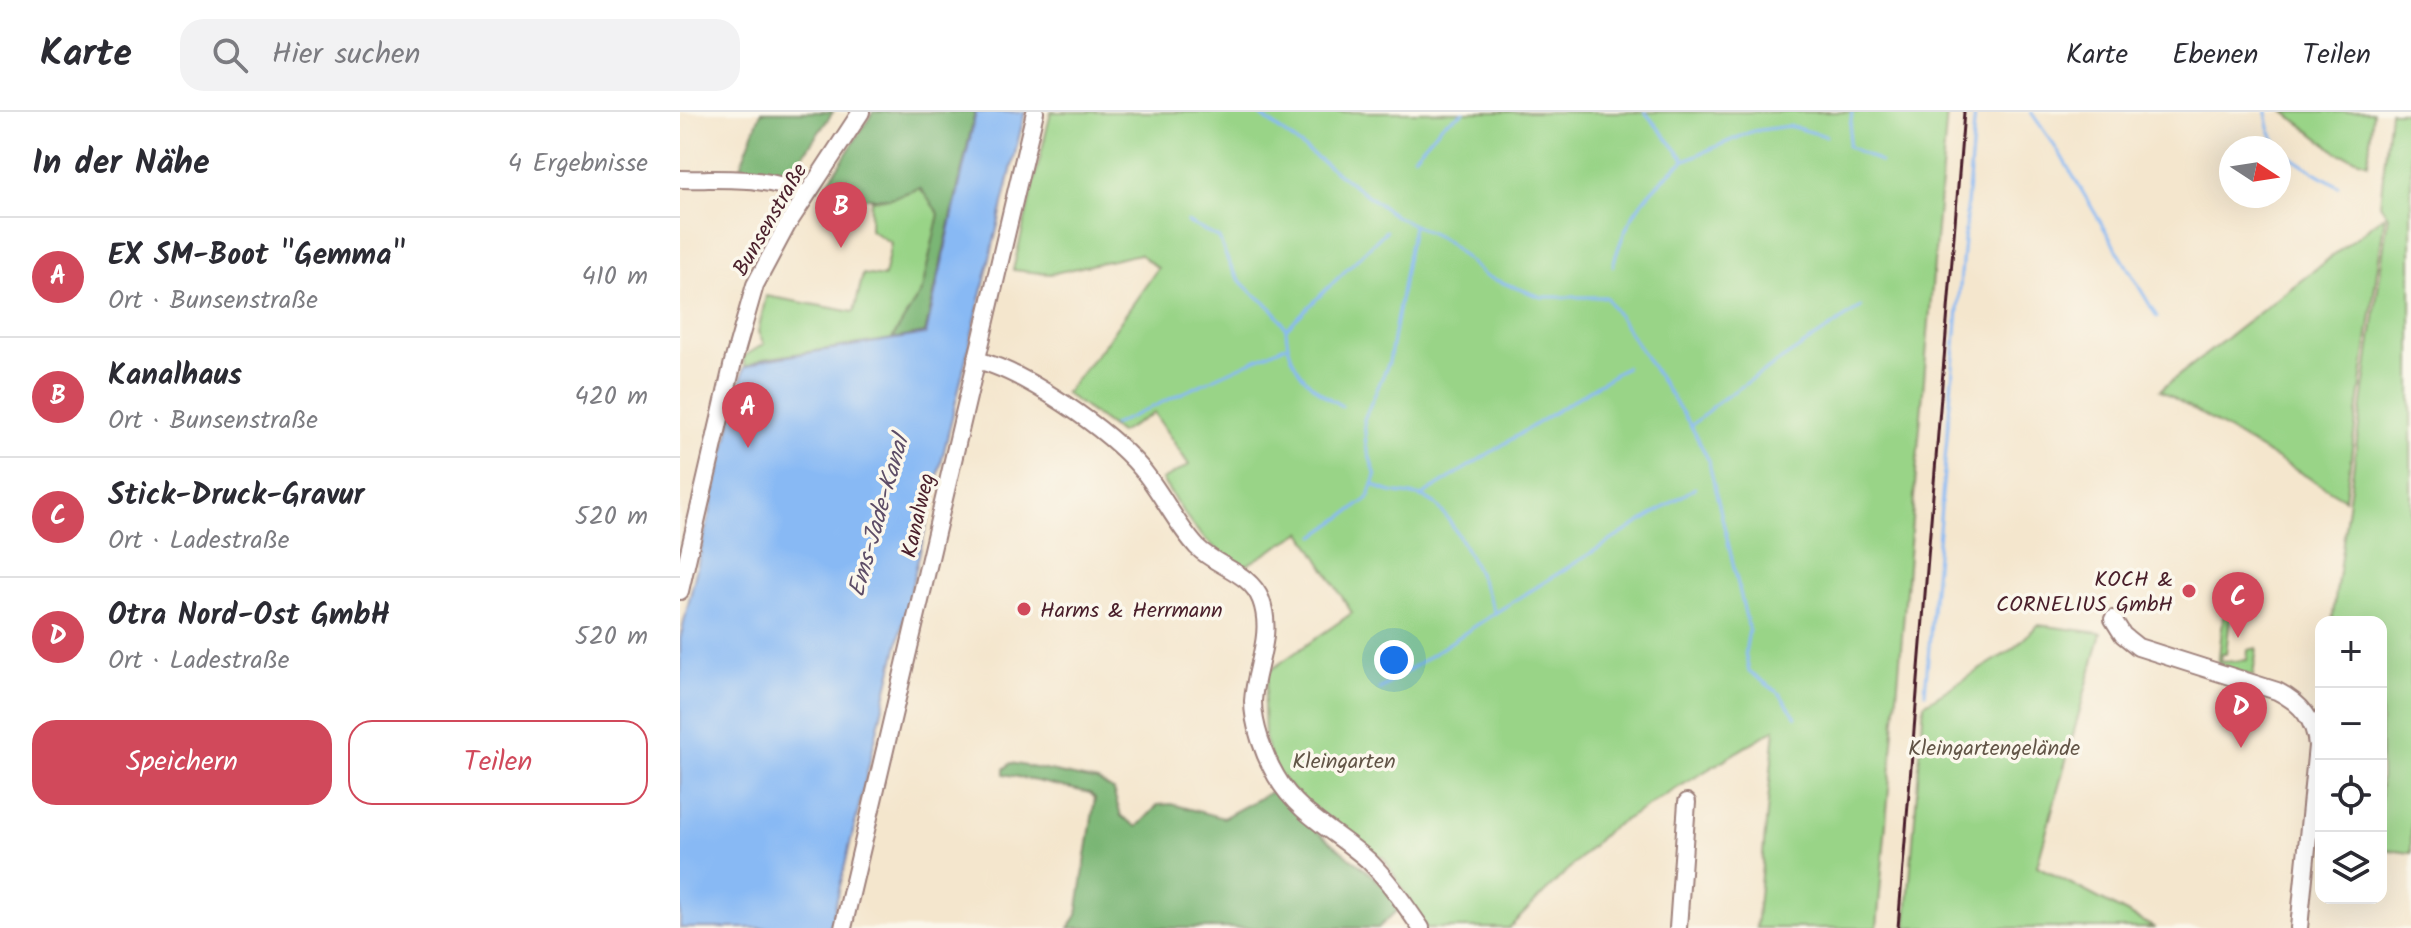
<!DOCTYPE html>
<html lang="de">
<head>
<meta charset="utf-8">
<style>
  :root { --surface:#fff; --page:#f2f2f3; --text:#2b2b33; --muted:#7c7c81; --line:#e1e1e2; --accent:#d1495b }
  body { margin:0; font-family:Kalam,sans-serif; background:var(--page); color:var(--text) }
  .controls { position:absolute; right:24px; bottom:24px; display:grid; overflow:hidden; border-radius:16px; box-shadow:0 8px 32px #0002 }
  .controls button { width:72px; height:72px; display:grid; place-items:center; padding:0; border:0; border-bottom:2px solid var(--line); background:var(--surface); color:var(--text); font:40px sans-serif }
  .compass { position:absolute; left:1539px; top:24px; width:72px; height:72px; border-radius:50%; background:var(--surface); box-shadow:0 8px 32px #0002; rotate:102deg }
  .you { position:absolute; left:714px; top:548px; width:28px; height:28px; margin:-20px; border:6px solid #fff; border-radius:50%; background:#1a73e8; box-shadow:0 0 0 12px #1a73e833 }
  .badge { display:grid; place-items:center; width:52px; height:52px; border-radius:50%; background:var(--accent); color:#fff; font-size:26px; font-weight:700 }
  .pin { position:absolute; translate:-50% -66px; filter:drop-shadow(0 2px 4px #0008) }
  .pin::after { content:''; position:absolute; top:42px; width:28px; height:24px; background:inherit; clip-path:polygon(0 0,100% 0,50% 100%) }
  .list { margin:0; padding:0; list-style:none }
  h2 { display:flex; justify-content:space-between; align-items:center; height:104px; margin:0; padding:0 32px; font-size:34px }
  h2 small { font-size:26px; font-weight:400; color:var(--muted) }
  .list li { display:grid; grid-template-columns:52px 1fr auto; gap:24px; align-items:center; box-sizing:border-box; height:120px; padding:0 32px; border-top:2px solid var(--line) }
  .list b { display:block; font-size:30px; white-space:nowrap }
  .list p { margin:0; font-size:26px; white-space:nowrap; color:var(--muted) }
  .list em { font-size:26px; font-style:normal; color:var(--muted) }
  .actions { display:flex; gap:16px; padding:24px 32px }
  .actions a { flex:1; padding:18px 0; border:2px solid var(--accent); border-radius:24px; text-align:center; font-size:28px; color:var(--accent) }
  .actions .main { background:var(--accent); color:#fff }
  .icon { flex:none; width:44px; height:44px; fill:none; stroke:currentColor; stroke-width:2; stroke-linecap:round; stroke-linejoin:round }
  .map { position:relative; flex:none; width:1731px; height:816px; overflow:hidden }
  header { display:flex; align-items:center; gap:48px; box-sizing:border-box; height:112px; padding:0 40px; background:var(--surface); border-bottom:2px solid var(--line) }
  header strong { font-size:38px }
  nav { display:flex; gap:44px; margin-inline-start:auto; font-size:28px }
  .search { width:560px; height:72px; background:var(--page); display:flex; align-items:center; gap:20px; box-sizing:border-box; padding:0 28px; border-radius:24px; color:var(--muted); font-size:30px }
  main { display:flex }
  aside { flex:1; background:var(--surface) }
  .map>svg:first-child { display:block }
  .green { fill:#99d487; stroke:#727a59; stroke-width:2 }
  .forest { fill:#7ab674; stroke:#626a50; stroke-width:2 }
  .water { fill:#88b9f4; stroke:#696c90; stroke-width:2 }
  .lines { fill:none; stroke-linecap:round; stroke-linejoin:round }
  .stream { stroke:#88b9f4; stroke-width:3 }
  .minor-casing { stroke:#9f827c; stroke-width:20 }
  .minor { stroke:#fff; stroke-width:16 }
  .rail { stroke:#4a1f2b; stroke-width:3 }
  .poi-dot { fill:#d1495b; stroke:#fbf7ec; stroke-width:3 }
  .labels { text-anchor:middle; stroke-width:7; stroke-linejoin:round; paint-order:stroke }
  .street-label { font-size:22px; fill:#4a1f2b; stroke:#fbf7ec }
  .poi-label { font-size:22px; fill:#4a1f2b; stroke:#fbf7ec; text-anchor:end }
  .park-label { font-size:22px; fill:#625547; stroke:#fbf7ec }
  .water-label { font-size:24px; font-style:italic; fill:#5d4d67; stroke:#fbf7ec }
</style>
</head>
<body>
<header>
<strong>Karte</strong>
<div class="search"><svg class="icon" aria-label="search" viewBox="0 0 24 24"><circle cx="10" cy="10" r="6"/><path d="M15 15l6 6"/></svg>Hier suchen</div>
<nav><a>Karte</a><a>Ebenen</a><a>Teilen</a></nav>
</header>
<main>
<aside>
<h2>In der Nähe<small>4 Ergebnisse</small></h2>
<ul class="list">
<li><span class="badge">A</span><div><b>EX SM-Boot &quot;Gemma&quot;</b><p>Ort · Bunsenstraße</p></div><em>410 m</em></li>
<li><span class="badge">B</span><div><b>Kanalhaus</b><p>Ort · Bunsenstraße</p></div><em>420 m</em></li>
<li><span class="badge">C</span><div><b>Stick-Druck-Gravur</b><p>Ort · Ladestraße</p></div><em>520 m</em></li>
<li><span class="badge">D</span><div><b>Otra Nord-Ost GmbH</b><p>Ort · Ladestraße</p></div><em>520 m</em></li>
</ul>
<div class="actions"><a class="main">Speichern</a><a>Teilen</a></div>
</aside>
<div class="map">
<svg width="1731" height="816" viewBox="0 0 1731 816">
  <rect width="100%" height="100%" fill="#fbf7ec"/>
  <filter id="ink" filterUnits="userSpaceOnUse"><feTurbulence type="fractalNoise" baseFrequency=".0125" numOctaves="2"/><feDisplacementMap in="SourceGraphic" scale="16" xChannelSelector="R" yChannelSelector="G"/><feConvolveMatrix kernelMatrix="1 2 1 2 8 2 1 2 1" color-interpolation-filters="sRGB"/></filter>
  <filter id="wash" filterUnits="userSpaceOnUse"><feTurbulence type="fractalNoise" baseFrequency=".006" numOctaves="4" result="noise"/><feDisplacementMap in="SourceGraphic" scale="32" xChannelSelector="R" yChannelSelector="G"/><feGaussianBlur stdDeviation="1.8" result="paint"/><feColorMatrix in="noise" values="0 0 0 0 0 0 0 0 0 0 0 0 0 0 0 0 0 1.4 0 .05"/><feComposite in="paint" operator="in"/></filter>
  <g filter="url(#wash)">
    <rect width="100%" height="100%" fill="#f4e6cd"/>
    <!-- green -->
    <g class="green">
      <path d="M371,0H1267L1197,816H1076L1095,617L928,718L829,816H746L704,746L663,724L598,664L585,629L584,594L589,559L672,501L622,420L565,454C524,437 505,404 482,368L509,353L474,301L440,321L385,281L424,233L478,156L459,142L370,162L333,158Z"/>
      <polygon points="1605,0 1693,0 1688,51 1658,41"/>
      <polygon points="1710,0 1731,0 1731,741 1701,737 1701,510 1652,510 1708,104 1700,92"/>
      <polygon points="241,76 259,102 242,178 212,227 83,247 65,255 63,245 84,232 78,220 86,184 174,200 183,162 204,165 211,131 190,118 191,88 211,86"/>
      <polygon points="1705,103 1665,387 1480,278"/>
      <polygon points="1545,488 1551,496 1546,542 1542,542 1541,550 1567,548 1568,538 1577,536 1573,564 1538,554"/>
      <polygon points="1358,513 1421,521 1357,754 1475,816 1226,816 1244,592 1333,537"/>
    </g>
    <!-- forest -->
    <g class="forest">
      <polygon points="81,0 153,0 116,53 101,66 59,58"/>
      <polygon points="193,0 295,0 245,221 212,227 242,178 259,102 240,76 211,86 154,86 146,74"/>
      <path d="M331,651L418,669L433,678L441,704L457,715L478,693L491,692L543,706L594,678C630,723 685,748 722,794L698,816H389L397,803L415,686L410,681L324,662V657Z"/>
    </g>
    <!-- water -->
    <polygon class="water" points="296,0 345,0 150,816 0,816 0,527 64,256 83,248 246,222"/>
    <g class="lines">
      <!-- stream -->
      <g class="stream">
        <polyline points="576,0 715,104 765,128 805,164 861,185 926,185 1011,314 1028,347 1069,518 1065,541 1069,559 1100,582 1116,605"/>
        <polyline points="965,0 1005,48 1073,19 1109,14 1146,24"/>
        <polyline points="1172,0 1168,34 1200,50"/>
        <polyline points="1351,0 1380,42 1477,205"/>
        <path d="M1587,0C1586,40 1628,54 1658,74"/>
        <polyline points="734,44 764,11 784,0"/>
        <path d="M507,110L539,126C546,145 552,162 567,176C585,192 594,193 606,217"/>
        <path d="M933,154C946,105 965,80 1005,48"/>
        <path d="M662,294C630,277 608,256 606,217L706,119"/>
        <polyline points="433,313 607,233"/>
        <polyline points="1011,314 1038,290 1181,195"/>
        <path d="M695,373C712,386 737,378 754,391C777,411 804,473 815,501L700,577"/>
        <polyline points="740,385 946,255"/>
        <polyline points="635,424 688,387 696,364 686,334 684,307 709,250 733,114"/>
        <polyline points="815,501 1015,376"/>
        <polyline points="1245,581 1295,0"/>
      </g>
    </g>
  </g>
  <g filter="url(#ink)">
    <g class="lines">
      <defs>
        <g id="minor">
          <path d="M0,67C40,68 90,63 125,83"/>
          <path d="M296,248C344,259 429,318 461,356C482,381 495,411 517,435C537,455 570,460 581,488C594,523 575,555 573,589C573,613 584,643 596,664C618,703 657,720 689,749C709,769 725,793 741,816"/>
          <polyline points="0,479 53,250 75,173 107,113 181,0"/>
          <path d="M1433,507L1443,523L1458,535L1597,579C1621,591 1635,608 1637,634L1619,816"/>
          <polyline points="163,816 355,0"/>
          <polyline points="998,816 1007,690"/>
        </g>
      </defs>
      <!-- minor casing -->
      <use href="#minor" class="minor-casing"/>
      <!-- minor -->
      <use href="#minor" class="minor"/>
      <!-- rail -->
      <polyline class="rail" points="1218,816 1284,0"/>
    </g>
  </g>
  <!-- markers -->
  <g class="poi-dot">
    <circle cx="1509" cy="479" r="8"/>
    <circle cx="344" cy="497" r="8"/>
  </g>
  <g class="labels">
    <!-- street labels -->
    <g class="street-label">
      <text transform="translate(89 107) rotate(-60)" y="8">Bunsenstraße</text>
      <text transform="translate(237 403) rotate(-77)" y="8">Kanalweg</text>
    </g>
    <!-- poi labels -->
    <g class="poi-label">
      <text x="1493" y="474">KOCH &amp;<tspan x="1493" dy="25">CORNELIUS GmbH</tspan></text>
      <text x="360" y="505" text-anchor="start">Harms &amp; Herrmann</text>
    </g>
    <!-- park labels -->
    <g class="park-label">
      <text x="1314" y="643">Kleingartengelände</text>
      <text x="664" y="656">Kleingarten</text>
    </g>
    <!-- water labels -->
    <g class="water-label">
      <text transform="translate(198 404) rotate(-74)" y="8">Ems-Jade-Kanal</text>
    </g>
  </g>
</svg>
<div class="controls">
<button>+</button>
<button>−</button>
<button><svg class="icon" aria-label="locate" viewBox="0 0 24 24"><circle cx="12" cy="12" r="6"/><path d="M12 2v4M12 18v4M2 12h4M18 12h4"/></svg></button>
<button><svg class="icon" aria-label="layers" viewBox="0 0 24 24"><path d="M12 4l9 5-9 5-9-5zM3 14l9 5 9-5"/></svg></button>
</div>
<svg class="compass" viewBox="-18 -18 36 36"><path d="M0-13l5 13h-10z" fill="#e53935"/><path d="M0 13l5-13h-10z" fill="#7c7c81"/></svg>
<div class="you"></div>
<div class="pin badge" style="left:68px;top:336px">A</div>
<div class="pin badge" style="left:161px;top:136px">B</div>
<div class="pin badge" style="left:1558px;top:526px">C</div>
<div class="pin badge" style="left:1561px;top:636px">D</div>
</div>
</main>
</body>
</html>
